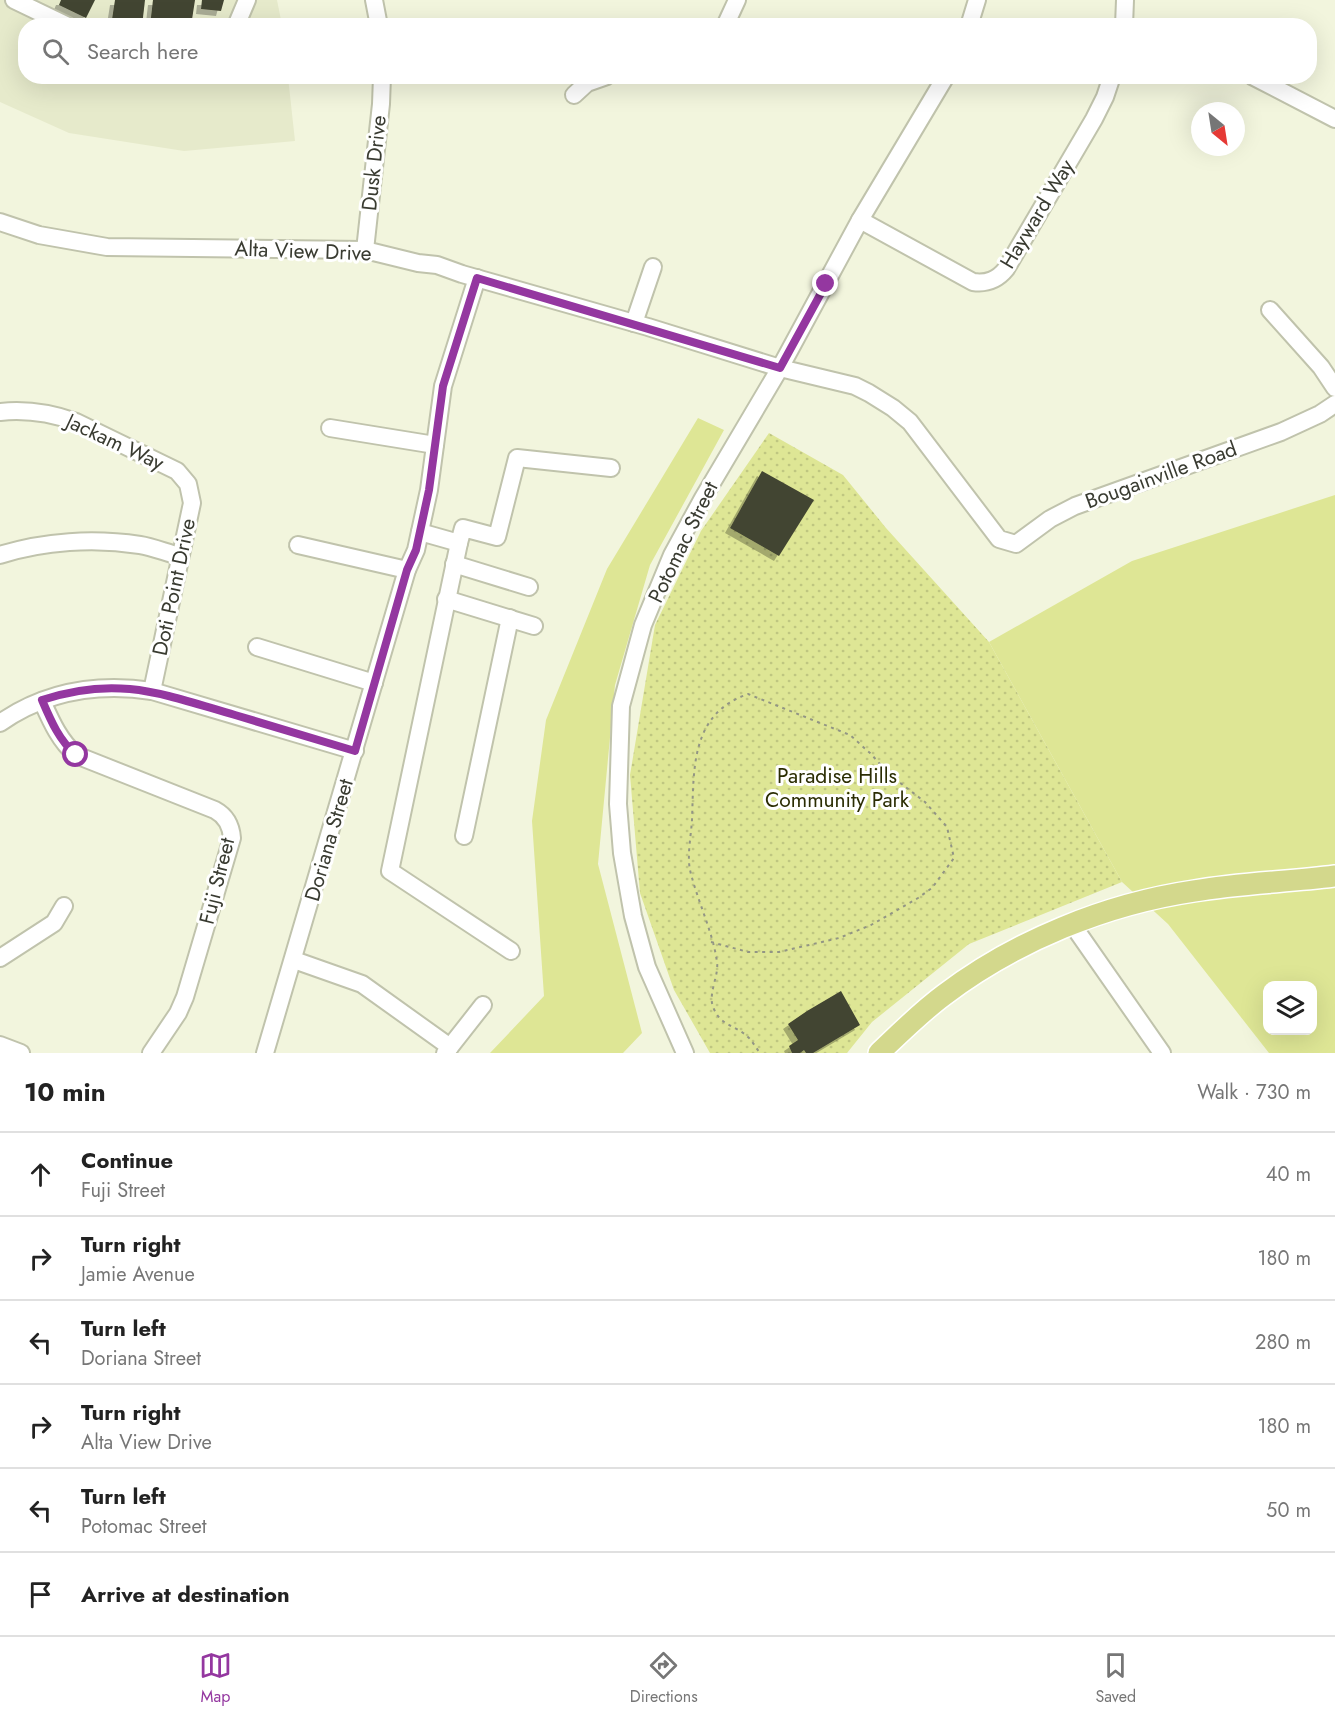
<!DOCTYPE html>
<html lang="en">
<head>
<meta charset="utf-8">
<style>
  :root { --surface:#fff; --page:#f2f2f2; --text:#222; --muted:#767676; --line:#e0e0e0; --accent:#9437a0 }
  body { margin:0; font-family:Jost,sans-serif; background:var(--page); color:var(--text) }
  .controls { position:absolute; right:18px; bottom:18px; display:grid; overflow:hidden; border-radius:12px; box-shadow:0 6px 24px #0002 }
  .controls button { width:54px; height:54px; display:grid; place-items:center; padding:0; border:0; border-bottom:2px solid var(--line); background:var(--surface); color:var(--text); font:30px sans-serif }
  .compass { position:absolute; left:1191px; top:102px; width:54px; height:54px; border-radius:50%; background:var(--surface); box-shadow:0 6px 24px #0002; rotate:150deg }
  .stop { position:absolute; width:18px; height:18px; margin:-14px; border:4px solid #9437a0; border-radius:50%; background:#fff }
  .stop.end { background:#9437a0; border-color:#fff; box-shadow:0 2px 6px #0008 }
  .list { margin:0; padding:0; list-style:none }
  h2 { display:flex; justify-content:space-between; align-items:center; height:78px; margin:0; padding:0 24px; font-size:26px }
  h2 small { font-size:20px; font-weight:400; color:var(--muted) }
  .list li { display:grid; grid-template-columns:39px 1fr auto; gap:18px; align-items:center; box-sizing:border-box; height:84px; padding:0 24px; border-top:2px solid var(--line) }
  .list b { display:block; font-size:22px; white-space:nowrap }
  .list p { margin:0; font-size:20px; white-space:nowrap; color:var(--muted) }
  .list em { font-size:20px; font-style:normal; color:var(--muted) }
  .icon { flex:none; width:33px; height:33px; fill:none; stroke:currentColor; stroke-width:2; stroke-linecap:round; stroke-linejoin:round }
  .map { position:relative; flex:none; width:1335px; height:1053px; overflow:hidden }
  .search { position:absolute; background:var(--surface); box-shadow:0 6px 24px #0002; left:18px; right:18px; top:18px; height:66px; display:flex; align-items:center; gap:15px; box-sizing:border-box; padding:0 21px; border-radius:24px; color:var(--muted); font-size:22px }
  .sheet { height:582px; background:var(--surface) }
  nav { display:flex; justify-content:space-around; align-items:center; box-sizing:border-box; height:84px; border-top:2px solid var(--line); background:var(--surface); font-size:16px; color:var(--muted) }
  nav a { display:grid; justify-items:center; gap:3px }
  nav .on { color:var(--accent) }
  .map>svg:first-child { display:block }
  .built { fill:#e6eacb }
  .grass { fill:#dee695; fill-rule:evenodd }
  .park { fill:url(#park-dots) }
  .building { fill:#424431; filter:url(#shadow) }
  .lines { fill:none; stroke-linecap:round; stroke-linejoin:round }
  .minor-casing { stroke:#c0c3ac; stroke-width:20 }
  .major-casing { stroke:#fff; stroke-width:24 }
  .path { stroke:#929584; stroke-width:2; stroke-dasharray:3 4.5; stroke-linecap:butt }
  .minor { stroke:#fff; stroke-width:16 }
  .major { stroke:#d3d88c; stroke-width:21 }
  .route { stroke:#9437a0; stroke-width:8 }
  .labels { text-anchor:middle; stroke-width:6; stroke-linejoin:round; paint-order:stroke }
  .street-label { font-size:21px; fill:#393b31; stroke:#fff }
  .park-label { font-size:21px; fill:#2b2d03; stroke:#fff }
</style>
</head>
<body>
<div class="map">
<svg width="1335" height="1053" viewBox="0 0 1335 1053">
  <defs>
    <pattern id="park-dots" width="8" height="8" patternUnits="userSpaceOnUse" patternTransform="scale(1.5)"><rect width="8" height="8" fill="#dee695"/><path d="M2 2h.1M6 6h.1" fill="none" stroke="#bfc681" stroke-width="1.8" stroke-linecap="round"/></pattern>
    <filter id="shadow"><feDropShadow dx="-5" dy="5" stdDeviation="0" flood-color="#0004"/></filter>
  </defs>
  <rect width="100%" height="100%" fill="#f2f5dd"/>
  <!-- built -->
  <polygon class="built" points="0,0 277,0 282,25 26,26 26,76 288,77 295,141 184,151 69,133 0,102"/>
  <!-- grass -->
  <g class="grass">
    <polygon points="698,418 724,430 650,565 615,685 598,864 642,1033 623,1053 490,1053 544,996 532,821 546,720 607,569"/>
    <path d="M1335,495V1053H1269L1168,924L1122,882L989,642L1132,561ZM1268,986H1312V1030H1268Z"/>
  </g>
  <!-- park -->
  <polygon class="park" points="769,433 843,475 886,528 989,642 1122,882 969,944 872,1022 847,1053 710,1053 674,990 640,893 630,775 655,625 701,531"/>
  <!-- building -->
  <g class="building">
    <polygon points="61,0 95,0 86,18 59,5"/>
    <polygon points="115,0 145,0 142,26 111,26"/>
    <polygon points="153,0 195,0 191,26 150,26"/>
    <polygon points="202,0 224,0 221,11 201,9"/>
    <polygon points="762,471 814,500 779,556 730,528"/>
    <polygon points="841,991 860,1025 813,1053 806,1053 804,1050 800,1053 792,1053 789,1046 798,1040 788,1024 807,1011"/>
  </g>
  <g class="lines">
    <defs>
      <g id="minor">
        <polyline points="14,0 68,26"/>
        <polyline points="374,0 379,26"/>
        <polyline points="236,26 247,0"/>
        <polyline points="725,26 737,0"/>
        <polyline points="969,26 977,0"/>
        <polyline points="1124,26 1125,0"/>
        <polyline points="1252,76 1335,119"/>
        <polyline points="574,95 587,83 607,76"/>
        <path d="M860,220L973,282C987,284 997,280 1006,269L1094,119L1105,97L1112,76"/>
        <polyline points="0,222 39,235 107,247 365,250 418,263 437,265 462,274 648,327 780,368 855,386 869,393 893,408 910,422 999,539 1016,544 1050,519 1075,506 1281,432 1320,414 1335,404"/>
        <polyline points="365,250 381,104 382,76"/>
        <polyline points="1270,310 1321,367 1335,388"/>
        <polyline points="634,323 653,267"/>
        <path d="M0,412C27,409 51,413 76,422L177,471L188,484L192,503L152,691"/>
        <polyline points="330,428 435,445"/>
        <polyline points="420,532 459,543 463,528 497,537 517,458 611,468"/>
        <polyline points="459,543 390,871 511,951"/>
        <polyline points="298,545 407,570"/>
        <path d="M0,555C44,541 94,538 140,545C153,547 167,553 180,556"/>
        <polyline points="454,564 529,587"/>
        <polyline points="446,599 534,626"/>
        <polyline points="257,647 374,683"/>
        <path d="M42,701C51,721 59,740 76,755L215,810C226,816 231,825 232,838L185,997L178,1013L151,1053"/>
        <path d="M0,723C46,691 98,683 152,691L355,751"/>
        <polyline points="464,836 510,618"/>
        <polyline points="1072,924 1162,1053"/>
        <polyline points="0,958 54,923 64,906"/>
        <polyline points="294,960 362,984 450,1047 445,1053"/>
        <polyline points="0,1045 21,1053"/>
        <polyline points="450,1047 483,1005"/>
        <polyline points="265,1053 407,570 416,550 429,490 443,386 477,278"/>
        <polyline points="685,1053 647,967 633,916 622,853 618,804 621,706 643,625 672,555 703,498 780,368 860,220 946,76"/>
      </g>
      <path id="major" d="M879,1053C900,1033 921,1012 944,995C1015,941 1106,904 1194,891C1241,883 1288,882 1335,876"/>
    </defs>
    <!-- minor casing -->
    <use href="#minor" class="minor-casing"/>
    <!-- major casing -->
    <use href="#major" class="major-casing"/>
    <!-- path -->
    <path class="path" d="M711,942L748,952H779L839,938L871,925L918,898L932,888L954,858L947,827L925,802L890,775L870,753L850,735L748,694C690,714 694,769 692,820C691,836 687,855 690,870C697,900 713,932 717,962C719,976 708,993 713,1007C721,1027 735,1024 749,1038C753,1042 756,1048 760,1053"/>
    <!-- minor -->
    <use href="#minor" class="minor"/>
    <!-- major -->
    <use href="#major" class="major"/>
  </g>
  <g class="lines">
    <!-- route -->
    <path class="route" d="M76,755C59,740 51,721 42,700C118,675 162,694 235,715C275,727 315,739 355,751L407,570L416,550L429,490L443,386L477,278L780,368L826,284"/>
  </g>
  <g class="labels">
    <!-- street labels -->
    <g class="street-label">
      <text transform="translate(374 163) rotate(-84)" y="7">Dusk Drive</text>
      <text transform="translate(1037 214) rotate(-59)" y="7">Hayward Way</text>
      <text transform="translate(303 251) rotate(2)" y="7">Alta View Drive</text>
      <text transform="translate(115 442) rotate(25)" y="7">Jackam Way</text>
      <text transform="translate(1161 475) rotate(-20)" y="7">Bougainville Road</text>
      <text transform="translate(683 542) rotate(-64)" y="7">Potomac Street</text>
      <text transform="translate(174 587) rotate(-78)" y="7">Doti Point Drive</text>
      <text transform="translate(329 840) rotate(-74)" y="7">Doriana Street</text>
      <text transform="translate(217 881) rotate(-76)" y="7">Fuji Street</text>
    </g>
    <!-- park labels -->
    <g class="park-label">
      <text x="837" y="783">Paradise Hills<tspan x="837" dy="24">Community Park</tspan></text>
    </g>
  </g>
</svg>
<div class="controls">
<button><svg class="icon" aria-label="layers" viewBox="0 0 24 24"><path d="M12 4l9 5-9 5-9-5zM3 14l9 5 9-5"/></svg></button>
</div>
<svg class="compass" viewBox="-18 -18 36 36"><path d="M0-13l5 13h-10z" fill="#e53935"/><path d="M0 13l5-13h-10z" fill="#767676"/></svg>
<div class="stop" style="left:76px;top:755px"></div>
<div class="stop end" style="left:826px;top:284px"></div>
<div class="search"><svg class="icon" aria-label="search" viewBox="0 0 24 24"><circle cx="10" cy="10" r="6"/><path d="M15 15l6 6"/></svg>Search here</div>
</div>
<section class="sheet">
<h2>10 min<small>Walk · 730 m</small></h2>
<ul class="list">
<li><svg class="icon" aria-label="ahead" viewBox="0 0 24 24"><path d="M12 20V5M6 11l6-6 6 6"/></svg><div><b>Continue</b><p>Fuji Street</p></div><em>40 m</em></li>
<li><svg class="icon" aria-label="right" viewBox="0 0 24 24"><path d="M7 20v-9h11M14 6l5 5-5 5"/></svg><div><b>Turn right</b><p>Jamie Avenue</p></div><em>180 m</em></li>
<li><svg class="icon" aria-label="left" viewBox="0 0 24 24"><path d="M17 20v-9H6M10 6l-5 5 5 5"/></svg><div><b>Turn left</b><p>Doriana Street</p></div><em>280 m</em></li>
<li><svg class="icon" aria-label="right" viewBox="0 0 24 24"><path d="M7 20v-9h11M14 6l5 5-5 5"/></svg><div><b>Turn right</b><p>Alta View Drive</p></div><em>180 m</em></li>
<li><svg class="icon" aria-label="left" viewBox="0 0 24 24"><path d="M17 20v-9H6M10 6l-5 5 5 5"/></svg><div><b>Turn left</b><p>Potomac Street</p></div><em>50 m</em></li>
<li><svg class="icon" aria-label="arrive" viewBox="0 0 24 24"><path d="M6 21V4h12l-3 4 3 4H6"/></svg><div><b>Arrive at destination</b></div></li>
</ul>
</section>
<nav>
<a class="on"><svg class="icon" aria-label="map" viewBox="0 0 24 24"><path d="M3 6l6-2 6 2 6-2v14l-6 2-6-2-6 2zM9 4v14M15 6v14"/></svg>Map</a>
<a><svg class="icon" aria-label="directions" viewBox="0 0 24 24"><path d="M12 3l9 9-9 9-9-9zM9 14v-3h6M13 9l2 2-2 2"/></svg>Directions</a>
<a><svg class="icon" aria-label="saved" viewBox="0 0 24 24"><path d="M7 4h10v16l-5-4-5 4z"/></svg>Saved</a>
</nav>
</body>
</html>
